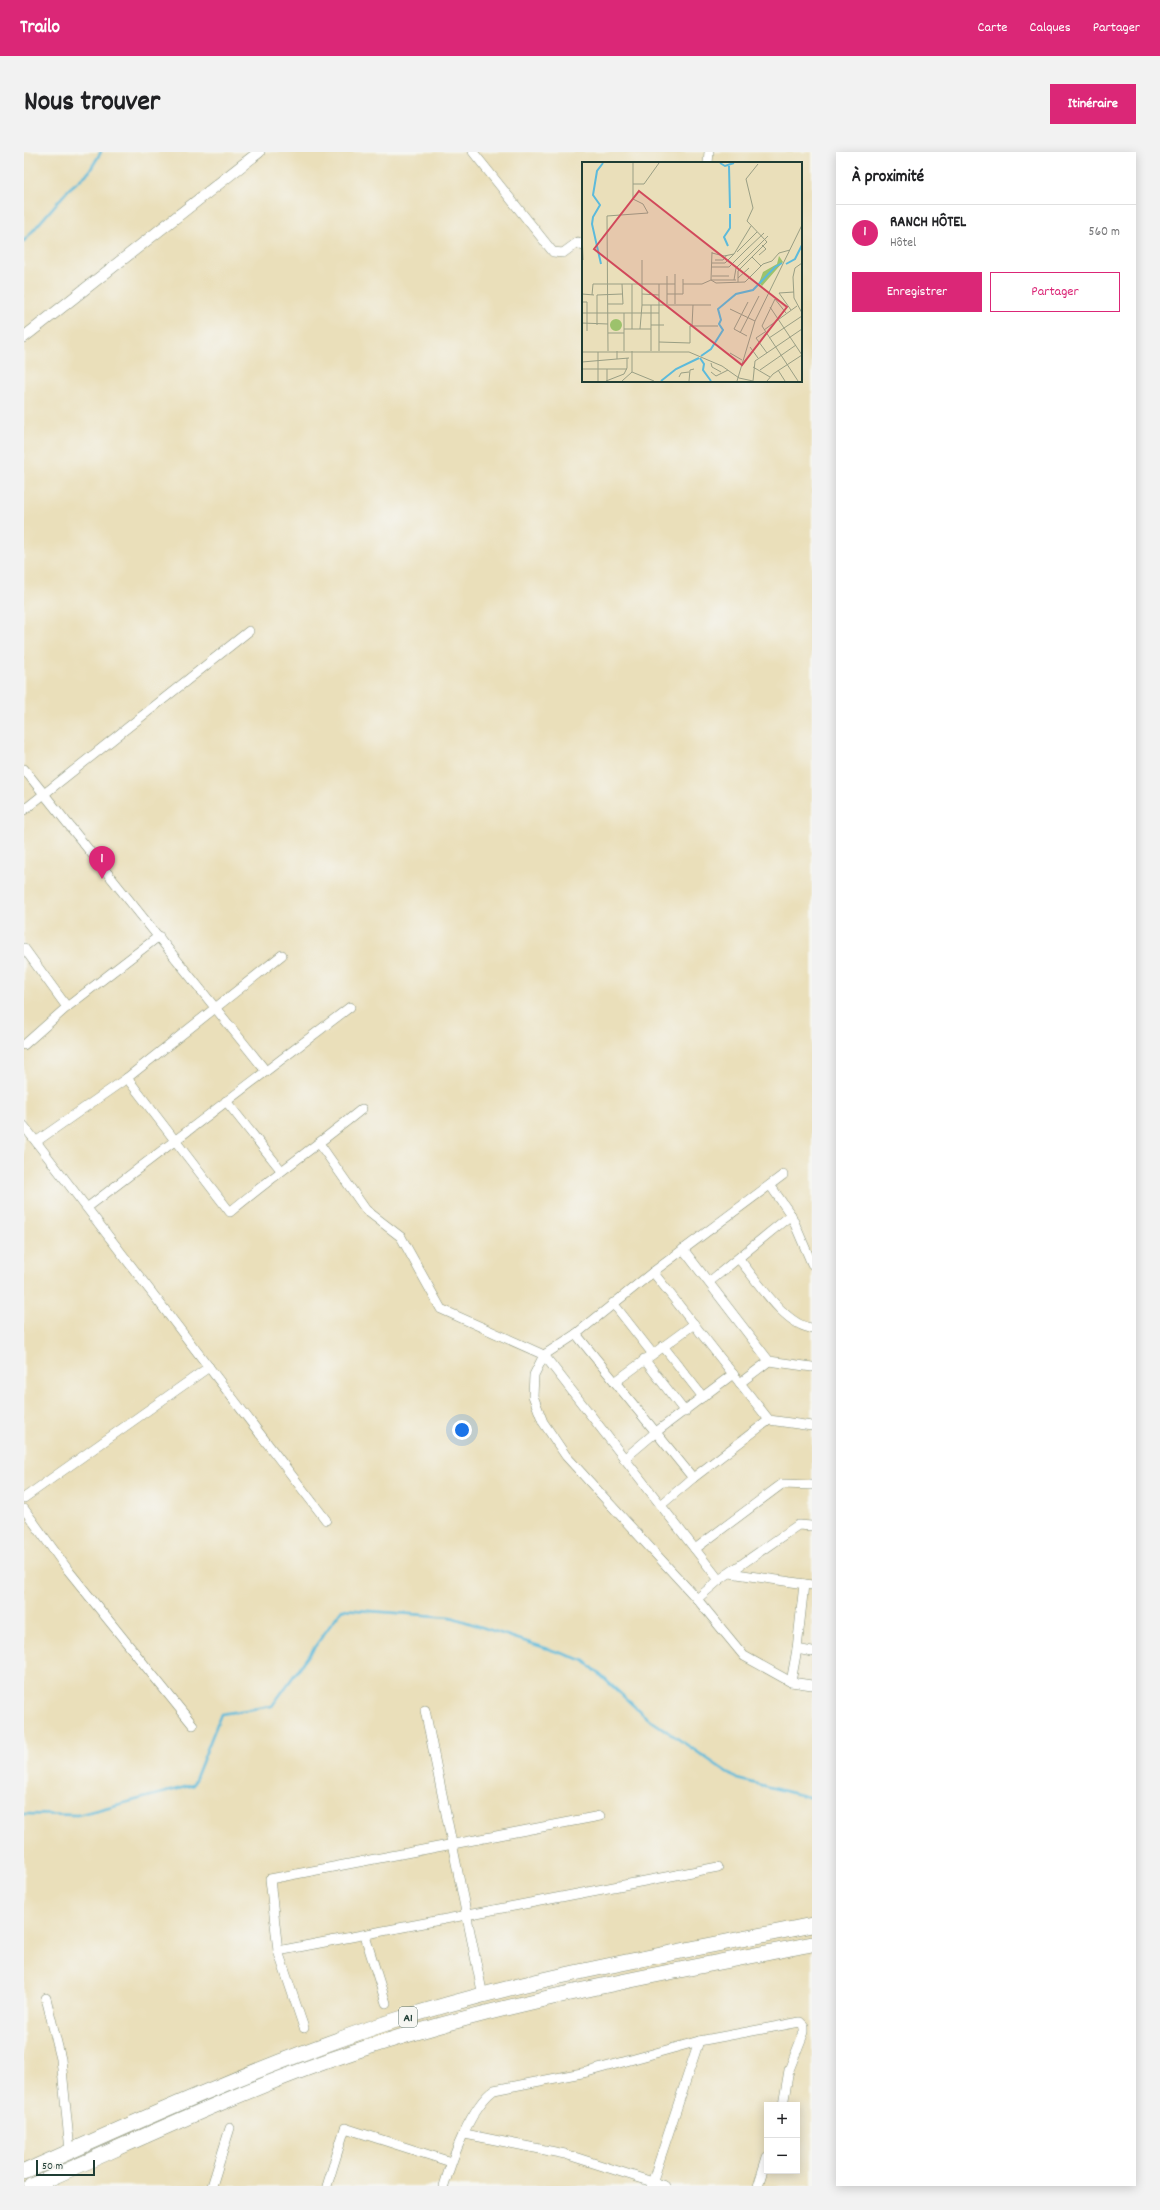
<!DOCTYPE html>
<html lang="fr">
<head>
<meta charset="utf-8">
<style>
  :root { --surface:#fff; --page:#f2f2f2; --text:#202124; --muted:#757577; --line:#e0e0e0; --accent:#db2777 }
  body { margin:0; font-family:Dekko,sans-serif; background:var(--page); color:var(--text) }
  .controls { position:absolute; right:12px; bottom:12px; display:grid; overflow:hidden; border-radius:0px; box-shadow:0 2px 10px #0003 }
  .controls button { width:36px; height:36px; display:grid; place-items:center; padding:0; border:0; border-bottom:1px solid var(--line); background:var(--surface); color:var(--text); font:20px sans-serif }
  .scale { position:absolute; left:12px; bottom:10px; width:59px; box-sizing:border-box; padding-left:4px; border:2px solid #1f3d34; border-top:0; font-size:11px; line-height:14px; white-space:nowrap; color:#1f3d34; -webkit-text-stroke:3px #f6f6f2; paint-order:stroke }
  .you { position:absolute; left:438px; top:1278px; width:14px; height:14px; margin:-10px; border:3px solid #fff; border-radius:50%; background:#1a73e8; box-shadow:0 0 0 6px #1a73e833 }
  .badge { display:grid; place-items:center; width:26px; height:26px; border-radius:50%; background:var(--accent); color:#fff; font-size:13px; font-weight:700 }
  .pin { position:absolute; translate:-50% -33px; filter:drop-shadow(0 1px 2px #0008) }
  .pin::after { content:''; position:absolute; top:21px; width:14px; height:12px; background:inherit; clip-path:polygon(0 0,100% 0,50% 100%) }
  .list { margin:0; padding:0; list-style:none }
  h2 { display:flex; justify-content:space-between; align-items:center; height:52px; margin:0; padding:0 16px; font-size:17px }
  h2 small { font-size:13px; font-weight:400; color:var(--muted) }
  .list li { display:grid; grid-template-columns:26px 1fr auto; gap:12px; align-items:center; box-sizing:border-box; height:56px; padding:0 16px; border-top:1px solid var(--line) }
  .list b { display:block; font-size:15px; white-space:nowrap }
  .list p { margin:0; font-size:13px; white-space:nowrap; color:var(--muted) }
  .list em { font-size:13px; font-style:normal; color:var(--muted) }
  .actions { display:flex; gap:8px; padding:12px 16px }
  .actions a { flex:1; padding:9px 0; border:1px solid var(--accent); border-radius:0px; text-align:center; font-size:14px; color:var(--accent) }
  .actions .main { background:var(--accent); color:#fff }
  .map { position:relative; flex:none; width:788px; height:2034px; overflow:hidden; border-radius:0px }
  header { display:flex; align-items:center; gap:24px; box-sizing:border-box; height:56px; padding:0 20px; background:var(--accent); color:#fff }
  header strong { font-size:19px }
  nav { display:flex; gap:22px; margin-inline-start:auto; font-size:14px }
  .intro { display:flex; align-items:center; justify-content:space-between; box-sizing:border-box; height:96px; padding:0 24px }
  h1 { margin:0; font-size:28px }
  .button { padding:10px 18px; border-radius:0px; background:var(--accent); color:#fff; font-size:14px; font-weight:700 }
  main { display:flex; gap:24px; padding:0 24px }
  aside { flex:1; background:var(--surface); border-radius:0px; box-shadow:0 2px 10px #0003 }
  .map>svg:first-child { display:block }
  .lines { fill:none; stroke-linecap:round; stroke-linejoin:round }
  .stream { stroke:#5cbadb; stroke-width:2.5 }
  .minor-casing { stroke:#848e77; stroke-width:10 }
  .tertiary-casing { stroke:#848e77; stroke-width:12 }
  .primary-casing { stroke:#848e77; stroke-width:16 }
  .minor { stroke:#fff; stroke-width:9 }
  .tertiary { stroke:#fff; stroke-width:11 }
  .primary { stroke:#fff; stroke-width:15 }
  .labels { text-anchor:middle; stroke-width:3.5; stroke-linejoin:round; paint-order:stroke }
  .shield { fill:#f6f6f2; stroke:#60746d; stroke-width:1 }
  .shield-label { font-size:12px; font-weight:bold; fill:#1f3d34 }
  .inset-river { fill:none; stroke:#5cbadb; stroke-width:2 }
  .inset-road { fill:none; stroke:#999e84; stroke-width:1 }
  .view { fill:#d1495b; fill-opacity:0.15; stroke:#d1495b; stroke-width:2 }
  .inset-edge { fill:none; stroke:#1f3d34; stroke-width:2 }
</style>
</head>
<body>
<header>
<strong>Trailo</strong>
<nav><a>Carte</a><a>Calques</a><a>Partager</a></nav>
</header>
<div class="intro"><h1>Nous trouver</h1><a class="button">Itinéraire</a></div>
<main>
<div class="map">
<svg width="788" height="2034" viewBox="0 0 788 2034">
  <rect width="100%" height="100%" fill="#f6f6f2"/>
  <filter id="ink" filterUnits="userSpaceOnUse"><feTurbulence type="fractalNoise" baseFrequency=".025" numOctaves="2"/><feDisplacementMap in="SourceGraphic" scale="8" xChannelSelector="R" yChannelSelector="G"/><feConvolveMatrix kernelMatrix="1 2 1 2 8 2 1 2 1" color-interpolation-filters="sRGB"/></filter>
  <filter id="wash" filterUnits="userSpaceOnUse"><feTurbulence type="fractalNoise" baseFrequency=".012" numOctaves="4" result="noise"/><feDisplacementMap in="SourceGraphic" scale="16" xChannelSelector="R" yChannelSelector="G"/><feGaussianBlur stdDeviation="0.9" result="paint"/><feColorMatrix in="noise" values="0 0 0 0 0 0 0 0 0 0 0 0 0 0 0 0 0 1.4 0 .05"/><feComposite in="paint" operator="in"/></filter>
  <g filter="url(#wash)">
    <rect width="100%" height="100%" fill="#eadfba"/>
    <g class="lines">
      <!-- stream -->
      <g class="stream">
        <polyline points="0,89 45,37 65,20 77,0"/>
        <polyline points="0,1662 54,1663 169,1633 197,1562 248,1554 318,1457 427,1465 561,1509 622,1565 713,1627 788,1646"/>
      </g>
    </g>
  </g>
  <g filter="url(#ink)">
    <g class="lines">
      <defs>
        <g id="minor">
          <polyline points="449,0 529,100 539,101 554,90 559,94"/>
          <polyline points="684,11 685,0"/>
          <polyline points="0,617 241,918"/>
          <polyline points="0,658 225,479"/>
          <polyline points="0,796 43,855"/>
          <polyline points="0,893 43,855 135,784"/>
          <path d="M103,926L206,1060C249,1024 295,992 338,957"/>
          <polyline points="202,949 257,1018"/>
          <polyline points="0,974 302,1368"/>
          <polyline points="13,989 103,926 258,803"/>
          <polyline points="295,991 342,1058 377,1085 417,1157 520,1203 695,1428"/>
          <polyline points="759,1023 629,1120 552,1182 520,1203 510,1223 509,1244 519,1270 542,1304 673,1447 720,1504 767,1530 788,1533"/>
          <polyline points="746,1033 767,1063 788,1112"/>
          <polyline points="64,1055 326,855"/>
          <polyline points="659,1097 745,1209 788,1215"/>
          <path d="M715,1107C732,1127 761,1174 788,1176"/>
          <polyline points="629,1120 745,1268 788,1274"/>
          <polyline points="685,1130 767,1063"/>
          <polyline points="589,1151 628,1201"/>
          <polyline points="552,1182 669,1326"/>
          <polyline points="639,1194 679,1245"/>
          <polyline points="620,1207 661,1260"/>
          <polyline points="591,1230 670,1172"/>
          <polyline points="716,1231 745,1209"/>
          <polyline points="600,1307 632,1280 709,1222"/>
          <polyline points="0,1346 185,1215"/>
          <polyline points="637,1353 669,1326 745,1268"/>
          <polyline points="0,1357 44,1418 169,1573"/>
          <polyline points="671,1397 758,1332 788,1333"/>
          <polyline points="706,1421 788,1433"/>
          <polyline points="673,1447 695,1428 774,1373 788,1374"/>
          <polyline points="773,1497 788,1500"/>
          <polyline points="767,1530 773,1497 780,1432"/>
          <polyline points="401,1558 459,1844"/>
          <polyline points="341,1784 362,1851"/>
          <polyline points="254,1799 694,1715"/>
          <polyline points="22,1846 37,1907 46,1999"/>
          <polyline points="280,1876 254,1799 246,1727 576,1664"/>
          <polyline points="441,1982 541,2002 641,2034"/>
          <polyline points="188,2034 206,1976"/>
          <polyline points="303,2034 321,1976 427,2010"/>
          <path d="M420,2034C428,2007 447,1954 470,1938L563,1920L675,1889L776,1870L780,1874V1880L765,1918L759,1953"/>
          <polyline points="627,2034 675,1889"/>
          <polyline points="734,2034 743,2005"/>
        </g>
        <polyline id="tertiary" points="0,185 235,0"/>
        <g id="primary">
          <path d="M0,2020C120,1966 241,1911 366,1870C503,1825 647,1802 788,1773"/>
          <path d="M8,2034C116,1987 223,1935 335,1898C483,1849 636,1822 788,1792"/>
        </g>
      </defs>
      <!-- minor casing -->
      <use href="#minor" class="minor-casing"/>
      <!-- tertiary casing -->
      <use href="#tertiary" class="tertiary-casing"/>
      <!-- primary casing -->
      <use href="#primary" class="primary-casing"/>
      <!-- minor -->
      <use href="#minor" class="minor"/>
      <!-- tertiary -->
      <use href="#tertiary" class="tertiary"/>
      <!-- primary -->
      <use href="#primary" class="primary"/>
    </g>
  </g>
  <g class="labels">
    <!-- shield labels -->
    <rect class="shield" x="375" y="1855" width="18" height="20" rx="3"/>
    <g class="shield-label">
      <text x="384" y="1869">A1</text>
    </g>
  </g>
  <!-- overview -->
  <g transform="translate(558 10)">
    <rect width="220" height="220" fill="#eadfba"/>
    <path d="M197,94L201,100L180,124L177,121L181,110L195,102ZM28 163a6 6 0 1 1 12 0a6 6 0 1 1-12 0Z" fill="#9cc26c"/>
    <path class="inset-river" d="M138,1L143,4L152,1M147,4L148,46M146,84L142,75L148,66V52M19,102L10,62L11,55L18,43L11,33L15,9L21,1M204,102L213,97L220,83M119,194L129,187L141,168L137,162L139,158L136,147L154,132L171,128L193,105L200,101M118,196L122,202L121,208L129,219M79,219L94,207L117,196"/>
    <path class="inset-road" d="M51,1V22M0,68L1,98M167,85L164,88L182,71M155,90L175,70M130,91L142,94L152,92L169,64M177,93L184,87L180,83M170,95L179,104M133,98H141L145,93M130,101H143L152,92M220,101L213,106L211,115L212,136L220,151M129,105H147L164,88M130,114H147M156,116L167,106M129,118L134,121L163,120L181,102L190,99L197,91L208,88M129,118L130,90M152,118L154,106L186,74M156,120V109L185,80L165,59L171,46L164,17L176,2M50,122V167M77,122V189M101,122H120L129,118H154M0,132L12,133M60,132L77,133M85,132H101V117M10,133L11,122H93M0,140H5V169M26,142H41L40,122M85,142V114M93,142V112M60,143H129M148,147L173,159M209,148L197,131L212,130M0,151H77M204,151L193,137L180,164L216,219M0,161L26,162M15,163V133L40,132M69,163H82M110,164L111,143M42,167H69M58,167L60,143V98M182,168L215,144M183,170L174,176L185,191M26,171H42M158,171L177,134M165,174L152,167L166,140M187,176L220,154M77,180L108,181V164H136M168,185L176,196M26,189L25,54L66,51L61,42L51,37V22H62L77,1M42,189V151M69,189V143M0,190H107L140,204L157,216L171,219M148,191L160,198M35,197L47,196M0,200L35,197V189M129,201L130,205L139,210M171,205L188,215M0,207H25V219M25,207H45M178,208L214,183M196,208L203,219M50,210L72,219M129,210L134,214L146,208M97,215L99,211L107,210M16,219V190M24,219L42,212L45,206V196M40,219L50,210V189M107,219L108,208L112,207M155,219L173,159L220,63M171,219L173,199L220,167M185,219L191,212L220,193L188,145"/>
    <path class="view" d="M57,29L205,145L160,203L12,87Z"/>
    <rect width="220" height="220" class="inset-edge"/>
  </g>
</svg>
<div class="controls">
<button>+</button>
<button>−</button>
</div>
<div class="scale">50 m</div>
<div class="you"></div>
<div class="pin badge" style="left:78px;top:727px">1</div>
</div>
<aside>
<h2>À proximité<small></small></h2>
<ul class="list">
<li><span class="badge">1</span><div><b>RANCH HÔTEL</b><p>Hôtel</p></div><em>560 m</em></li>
</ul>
<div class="actions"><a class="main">Enregistrer</a><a>Partager</a></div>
</aside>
</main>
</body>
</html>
